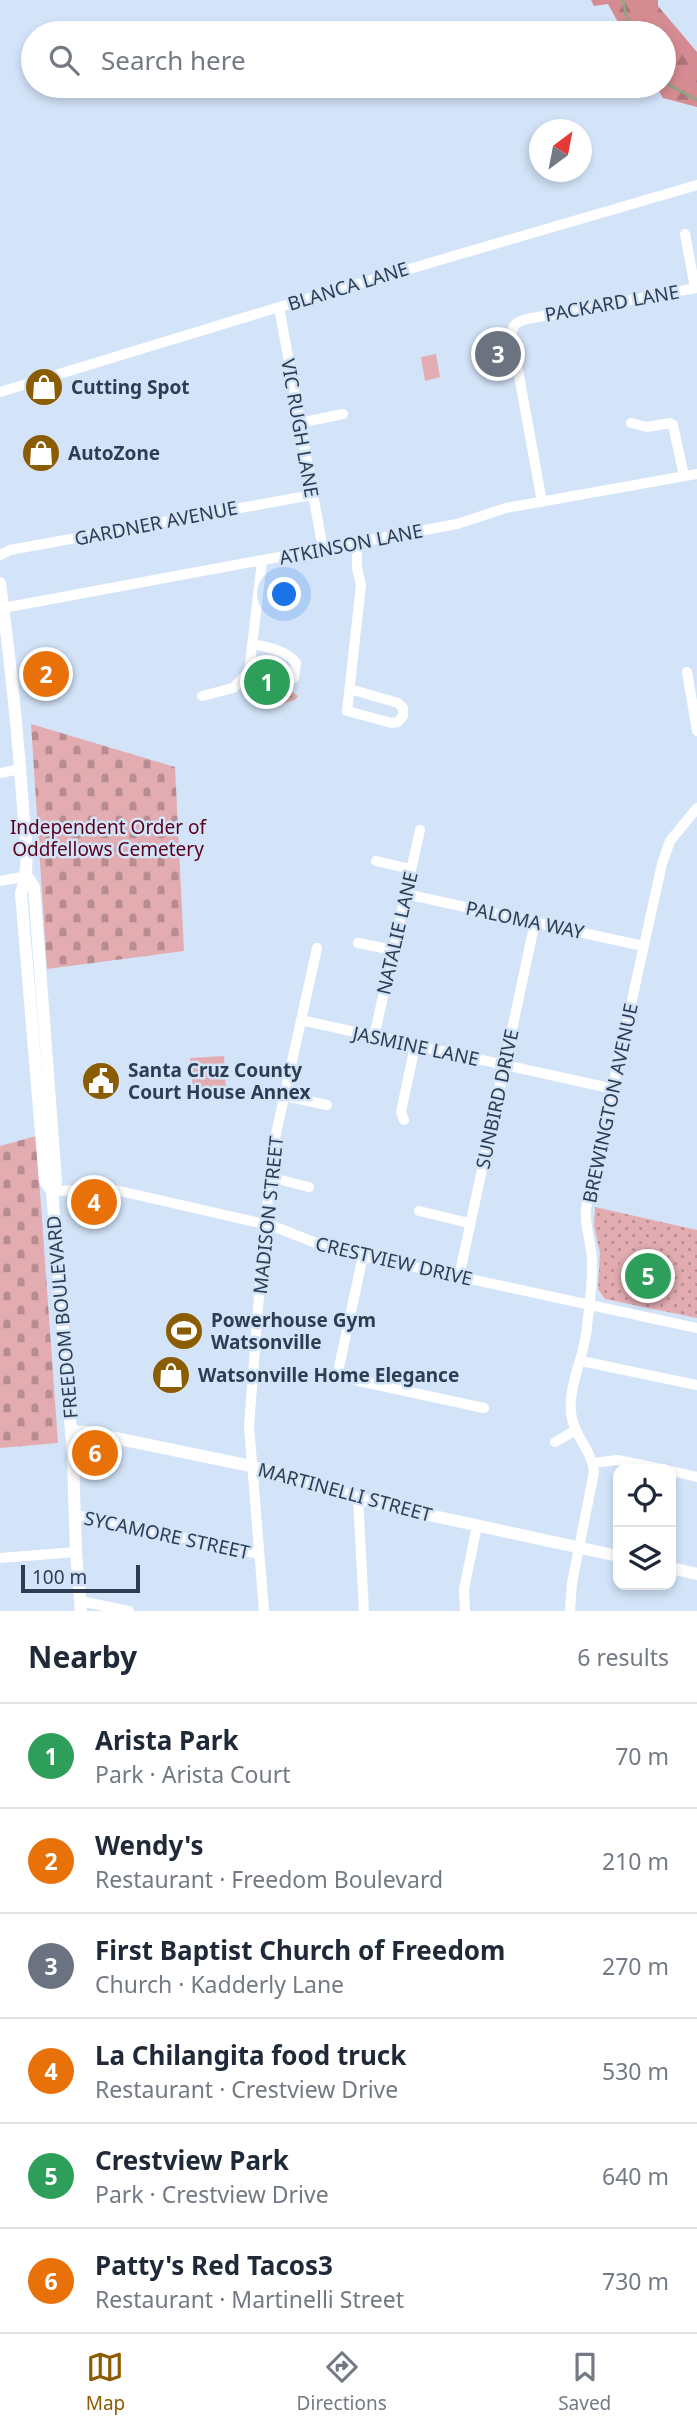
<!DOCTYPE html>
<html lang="en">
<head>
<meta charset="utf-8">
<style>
  :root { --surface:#fff; --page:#f6f6f7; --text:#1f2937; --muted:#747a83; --line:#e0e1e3; --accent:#8c5c03 }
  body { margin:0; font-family:"Noto Sans",sans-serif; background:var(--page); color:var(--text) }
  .controls { position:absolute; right:21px; bottom:21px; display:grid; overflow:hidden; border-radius:14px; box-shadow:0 4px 10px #0003 }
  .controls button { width:63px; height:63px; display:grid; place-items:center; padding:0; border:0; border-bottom:2px solid var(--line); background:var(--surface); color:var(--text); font:35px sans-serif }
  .compass { position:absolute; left:529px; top:119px; width:63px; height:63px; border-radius:50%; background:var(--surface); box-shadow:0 4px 10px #0003; rotate:32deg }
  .scale { position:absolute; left:21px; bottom:18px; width:119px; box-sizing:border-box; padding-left:7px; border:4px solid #2d3e52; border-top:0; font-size:19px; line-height:24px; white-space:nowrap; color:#2d3e52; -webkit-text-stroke:5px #d3e4f9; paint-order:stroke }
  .you { position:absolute; left:285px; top:595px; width:24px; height:24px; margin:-18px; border:5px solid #fff; border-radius:50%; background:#1a73e8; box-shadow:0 0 0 10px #1a73e833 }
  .badge { display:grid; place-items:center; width:46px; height:46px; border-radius:50%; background:var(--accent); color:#fff; font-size:23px; font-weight:700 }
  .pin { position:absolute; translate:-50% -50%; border:4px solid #fff; box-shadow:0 2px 7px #0006 }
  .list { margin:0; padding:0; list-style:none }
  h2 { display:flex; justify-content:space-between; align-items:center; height:91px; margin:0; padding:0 28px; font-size:30px }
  h2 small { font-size:23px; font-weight:400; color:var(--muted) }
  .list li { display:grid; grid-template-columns:46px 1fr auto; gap:21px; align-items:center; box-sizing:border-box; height:105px; padding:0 28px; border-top:2px solid var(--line) }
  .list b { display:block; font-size:26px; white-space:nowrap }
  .list p { margin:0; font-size:23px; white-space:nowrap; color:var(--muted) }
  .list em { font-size:23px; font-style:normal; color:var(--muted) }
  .icon { flex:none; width:38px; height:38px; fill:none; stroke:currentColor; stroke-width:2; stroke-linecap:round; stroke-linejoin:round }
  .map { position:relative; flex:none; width:697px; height:1611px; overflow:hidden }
  .search { position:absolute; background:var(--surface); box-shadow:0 4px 10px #0003; left:21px; right:21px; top:21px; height:77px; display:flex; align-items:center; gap:18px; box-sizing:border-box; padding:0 24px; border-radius:38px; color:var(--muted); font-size:26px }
  .sheet { height:721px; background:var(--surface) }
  nav { display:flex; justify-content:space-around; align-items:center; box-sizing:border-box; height:98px; border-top:2px solid var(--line); background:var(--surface); font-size:19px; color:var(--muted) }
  nav a { display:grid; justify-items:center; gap:4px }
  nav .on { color:var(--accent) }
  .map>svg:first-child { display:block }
  .forest { fill:url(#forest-firs) }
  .cemetery { fill:url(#cemetery-stones) }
  .park { fill:url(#park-dots) }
  .garden { fill:#e2acb0 }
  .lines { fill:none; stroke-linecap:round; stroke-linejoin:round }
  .stream { stroke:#89a884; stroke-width:2.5 }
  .street { stroke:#fff; stroke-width:10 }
  .secondary { stroke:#fff; stroke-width:12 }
  .labels { text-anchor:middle; stroke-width:5; stroke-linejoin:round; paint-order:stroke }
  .street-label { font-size:19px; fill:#2d3e52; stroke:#d3e4f9 }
  .poi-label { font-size:19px; font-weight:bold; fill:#2d3e52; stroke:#d3e4f9; text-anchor:start }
  .park-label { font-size:19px; fill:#5b001b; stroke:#d3e4f9 }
</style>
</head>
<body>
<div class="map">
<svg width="697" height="1611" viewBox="0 0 697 1611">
  <defs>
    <pattern id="forest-firs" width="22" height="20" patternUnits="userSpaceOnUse" patternTransform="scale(1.75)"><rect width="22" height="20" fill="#d58b92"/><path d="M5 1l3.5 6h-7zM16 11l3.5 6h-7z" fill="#ad737a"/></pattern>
    <pattern id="cemetery-stones" width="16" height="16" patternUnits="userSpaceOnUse" patternTransform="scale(1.75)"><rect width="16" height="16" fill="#e2acb0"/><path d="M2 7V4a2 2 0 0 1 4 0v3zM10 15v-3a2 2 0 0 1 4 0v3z" fill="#b88d92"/></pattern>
    <pattern id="park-dots" width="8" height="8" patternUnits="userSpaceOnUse" patternTransform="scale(1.75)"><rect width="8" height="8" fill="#e2acb0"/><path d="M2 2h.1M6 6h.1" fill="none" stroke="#b88d92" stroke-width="1.8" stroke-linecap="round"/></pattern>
  </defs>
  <rect width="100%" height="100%" fill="#d3e4f9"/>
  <!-- forest -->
  <polygon class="forest" points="591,0 658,0 658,6 697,52 697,107 663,98 656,86 664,86 664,33 624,33 608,4 594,6"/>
  <!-- cemetery -->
  <g class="cemetery">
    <polygon points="31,724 175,767 184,951 47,969"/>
    <polygon points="36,1136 58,1443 0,1448 0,1146"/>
  </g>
  <!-- park -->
  <g class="park">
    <path d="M267,655L284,662C287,682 274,680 298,696L295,700L268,708L242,691L254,678L260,659Z"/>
    <polygon points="595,1207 697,1230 697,1318 605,1299 598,1289 600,1253 594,1226"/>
  </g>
  <!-- garden -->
  <g class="garden">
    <polygon points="436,354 440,377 425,381 421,357"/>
    <polygon points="224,1056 226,1088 193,1090 190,1058"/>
    <polygon points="623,1250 636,1253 630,1281 617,1278"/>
  </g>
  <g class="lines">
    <!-- stream -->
    <g class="stream">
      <polyline points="623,0 626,16 635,33"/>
      <polyline points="664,76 669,85 697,100"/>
    </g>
    <!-- street -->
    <g class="street">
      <polyline points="685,234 695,288"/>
      <polyline points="279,307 323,549"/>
      <polyline points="0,392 279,307 697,185"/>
      <polyline points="299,423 343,414"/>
      <polyline points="631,423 647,427 670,423 673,425 684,476"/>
      <path d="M542,502L512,337C511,326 517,321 527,319L697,288"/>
      <polyline points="0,555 10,550 312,495"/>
      <polyline points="3,608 457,524 506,508 697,474"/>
      <path d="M253,644C269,648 286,650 296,663L294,678"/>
      <polyline points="687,672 697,731"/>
      <polyline points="350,689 398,703 403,708 403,716 398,722 392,723 347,711 361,585 357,568 357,543"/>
      <polyline points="202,696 233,688 249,672 262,561"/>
      <polyline points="0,773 20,769"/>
      <polyline points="376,861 411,869"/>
      <polyline points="0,881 27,876"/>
      <polyline points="406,894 643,946"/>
      <polyline points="358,943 393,950"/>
      <polyline points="301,1020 614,1089"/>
      <polyline points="374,1037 420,830"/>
      <polyline points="285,1096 327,1105"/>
      <polyline points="404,1120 401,1112 415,1046"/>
      <polyline points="269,1177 309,1187"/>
      <polyline points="52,1191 111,1189 273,1226 331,1249 697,1328"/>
      <polyline points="419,1211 469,1223"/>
      <polyline points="363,1256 339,1367 339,1373 345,1378 484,1408"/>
      <polyline points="459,1277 535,922"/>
      <polyline points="581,1361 697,1385"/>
      <polyline points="555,1442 576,1430"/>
      <polyline points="593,1463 617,1460 662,1469"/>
      <polyline points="671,1471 697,1477"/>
      <polyline points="358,1498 364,1611"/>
      <polyline points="75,1515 259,1554"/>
      <polyline points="0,1558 76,1552"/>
      <polyline points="80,1601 129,1611"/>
      <polyline points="264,1611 249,1426 263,1243 274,1143 317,948"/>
      <polyline points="465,1611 464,1589 477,1526"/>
      <path d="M570,1611L572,1583L594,1472C592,1449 572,1434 571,1412C568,1386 585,1354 587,1327C589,1306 593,1283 592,1262C592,1243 584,1227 586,1208L662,864L670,841L697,808"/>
    </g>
    <!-- secondary -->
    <g class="secondary">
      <path d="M0,583C10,658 18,733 23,808C25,837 31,866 21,893L45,1181L52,1191"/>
      <polyline points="27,876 34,887 56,1181 52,1191 73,1457 76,1552 81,1611"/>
      <polyline points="71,1431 86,1432 251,1466 374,1503 618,1556"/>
      <polyline points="671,1568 697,1574"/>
    </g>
  </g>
  <!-- icons -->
  <defs>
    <symbol id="shop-disc" viewBox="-11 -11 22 22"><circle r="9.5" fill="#8c5c03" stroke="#d3e4f9"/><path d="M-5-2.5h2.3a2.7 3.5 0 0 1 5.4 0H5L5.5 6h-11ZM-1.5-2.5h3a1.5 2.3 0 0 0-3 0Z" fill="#fff"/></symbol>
    <symbol id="civic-disc" viewBox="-11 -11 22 22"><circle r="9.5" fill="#8c5c03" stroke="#d3e4f9"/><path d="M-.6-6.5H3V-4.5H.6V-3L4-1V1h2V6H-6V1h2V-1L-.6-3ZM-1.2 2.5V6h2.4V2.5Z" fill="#fff"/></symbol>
    <symbol id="stadium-disc" viewBox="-11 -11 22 22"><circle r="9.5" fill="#8c5c03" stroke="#d3e4f9"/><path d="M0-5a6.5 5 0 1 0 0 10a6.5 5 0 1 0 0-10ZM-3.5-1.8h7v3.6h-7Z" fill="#fff"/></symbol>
  </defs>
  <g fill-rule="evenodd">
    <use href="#shop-disc" x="22" y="365" width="44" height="44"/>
    <use href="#shop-disc" x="19" y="431" width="44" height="44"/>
    <use href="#civic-disc" x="79" y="1059" width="44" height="44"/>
    <use href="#stadium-disc" x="162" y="1309" width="44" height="44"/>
    <use href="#shop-disc" x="149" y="1353" width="44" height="44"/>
  </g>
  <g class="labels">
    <!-- street labels -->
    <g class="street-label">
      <text transform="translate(348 286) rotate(-17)" y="7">BLANCA LANE</text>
      <text transform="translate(612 303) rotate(-10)" y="7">PACKARD LANE</text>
      <text transform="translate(300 428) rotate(80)" y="7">VIC RUGH LANE</text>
      <text transform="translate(156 523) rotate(-11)" y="7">GARDNER AVENUE</text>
      <text transform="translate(351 544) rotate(-11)" y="7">ATKINSON LANE</text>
      <text transform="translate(525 920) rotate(12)" y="7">PALOMA WAY</text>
      <text transform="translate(397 933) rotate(-77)" y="7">NATALIE LANE</text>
      <text transform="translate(416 1046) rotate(12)" y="7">JASMINE LANE</text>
      <text transform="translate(497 1099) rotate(-78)" y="7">SUNBIRD DRIVE</text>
      <text transform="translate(610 1103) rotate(-78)" y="7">BREWINGTON AVENUE</text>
      <text transform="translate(268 1215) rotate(-84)" y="7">MADISON STREET</text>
      <text transform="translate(394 1261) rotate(13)" y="7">CRESTVIEW DRIVE</text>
      <text transform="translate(62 1317) rotate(-95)" y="7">FREEDOM BOULEVARD</text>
      <text transform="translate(345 1492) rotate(15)" y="7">MARTINELLI STREET</text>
      <text transform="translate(167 1535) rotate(12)" y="7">SYCAMORE STREET</text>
    </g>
    <!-- poi labels -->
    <g class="poi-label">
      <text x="71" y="394">Cutting Spot</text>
      <text x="68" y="460">AutoZone</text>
      <text x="128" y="1077">Santa Cruz County<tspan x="128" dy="22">Court House Annex</tspan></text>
      <text x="211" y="1327">Powerhouse Gym<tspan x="211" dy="22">Watsonville</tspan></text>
      <text x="198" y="1382">Watsonville Home Elegance</text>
    </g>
    <!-- park labels -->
    <g class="park-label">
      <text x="108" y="834">Independent Order of<tspan x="108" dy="22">Oddfellows Cemetery</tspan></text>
    </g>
  </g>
</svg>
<div class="controls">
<button><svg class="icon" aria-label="locate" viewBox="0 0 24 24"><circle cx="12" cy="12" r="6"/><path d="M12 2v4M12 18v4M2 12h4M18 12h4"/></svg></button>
<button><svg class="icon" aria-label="layers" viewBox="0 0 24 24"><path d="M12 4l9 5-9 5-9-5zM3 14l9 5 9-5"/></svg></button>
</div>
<svg class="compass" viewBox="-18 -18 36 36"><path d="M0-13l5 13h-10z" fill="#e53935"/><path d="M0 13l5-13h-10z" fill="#747a83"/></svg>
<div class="scale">100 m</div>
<div class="you"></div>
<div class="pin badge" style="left:267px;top:682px;background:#2e9e5b">1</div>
<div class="pin badge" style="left:46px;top:674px;background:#e8710a">2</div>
<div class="pin badge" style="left:498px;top:354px;background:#6b7280">3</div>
<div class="pin badge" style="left:94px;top:1202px;background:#e8710a">4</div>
<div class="pin badge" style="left:648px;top:1276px;background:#2e9e5b">5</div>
<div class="pin badge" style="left:95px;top:1453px;background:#e8710a">6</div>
<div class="search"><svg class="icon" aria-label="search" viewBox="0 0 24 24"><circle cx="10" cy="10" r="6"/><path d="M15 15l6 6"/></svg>Search here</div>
</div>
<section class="sheet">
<h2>Nearby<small>6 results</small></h2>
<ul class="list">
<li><span class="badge" style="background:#2e9e5b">1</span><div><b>Arista Park</b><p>Park · Arista Court</p></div><em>70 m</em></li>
<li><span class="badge" style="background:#e8710a">2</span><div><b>Wendy's</b><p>Restaurant · Freedom Boulevard</p></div><em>210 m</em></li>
<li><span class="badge" style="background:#6b7280">3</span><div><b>First Baptist Church of Freedom</b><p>Church · Kadderly Lane</p></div><em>270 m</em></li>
<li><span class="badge" style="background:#e8710a">4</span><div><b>La Chilangita food truck</b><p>Restaurant · Crestview Drive</p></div><em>530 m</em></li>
<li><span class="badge" style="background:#2e9e5b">5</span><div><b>Crestview Park</b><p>Park · Crestview Drive</p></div><em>640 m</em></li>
<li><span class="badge" style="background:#e8710a">6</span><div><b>Patty's Red Tacos3</b><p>Restaurant · Martinelli Street</p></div><em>730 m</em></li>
</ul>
</section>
<nav>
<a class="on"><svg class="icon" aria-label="map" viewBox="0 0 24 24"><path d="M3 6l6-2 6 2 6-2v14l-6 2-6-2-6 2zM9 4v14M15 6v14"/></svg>Map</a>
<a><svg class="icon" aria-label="directions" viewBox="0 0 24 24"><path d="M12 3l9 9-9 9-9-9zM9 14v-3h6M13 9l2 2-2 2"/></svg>Directions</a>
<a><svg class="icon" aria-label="saved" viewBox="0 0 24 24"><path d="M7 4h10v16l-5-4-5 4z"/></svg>Saved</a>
</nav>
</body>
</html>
